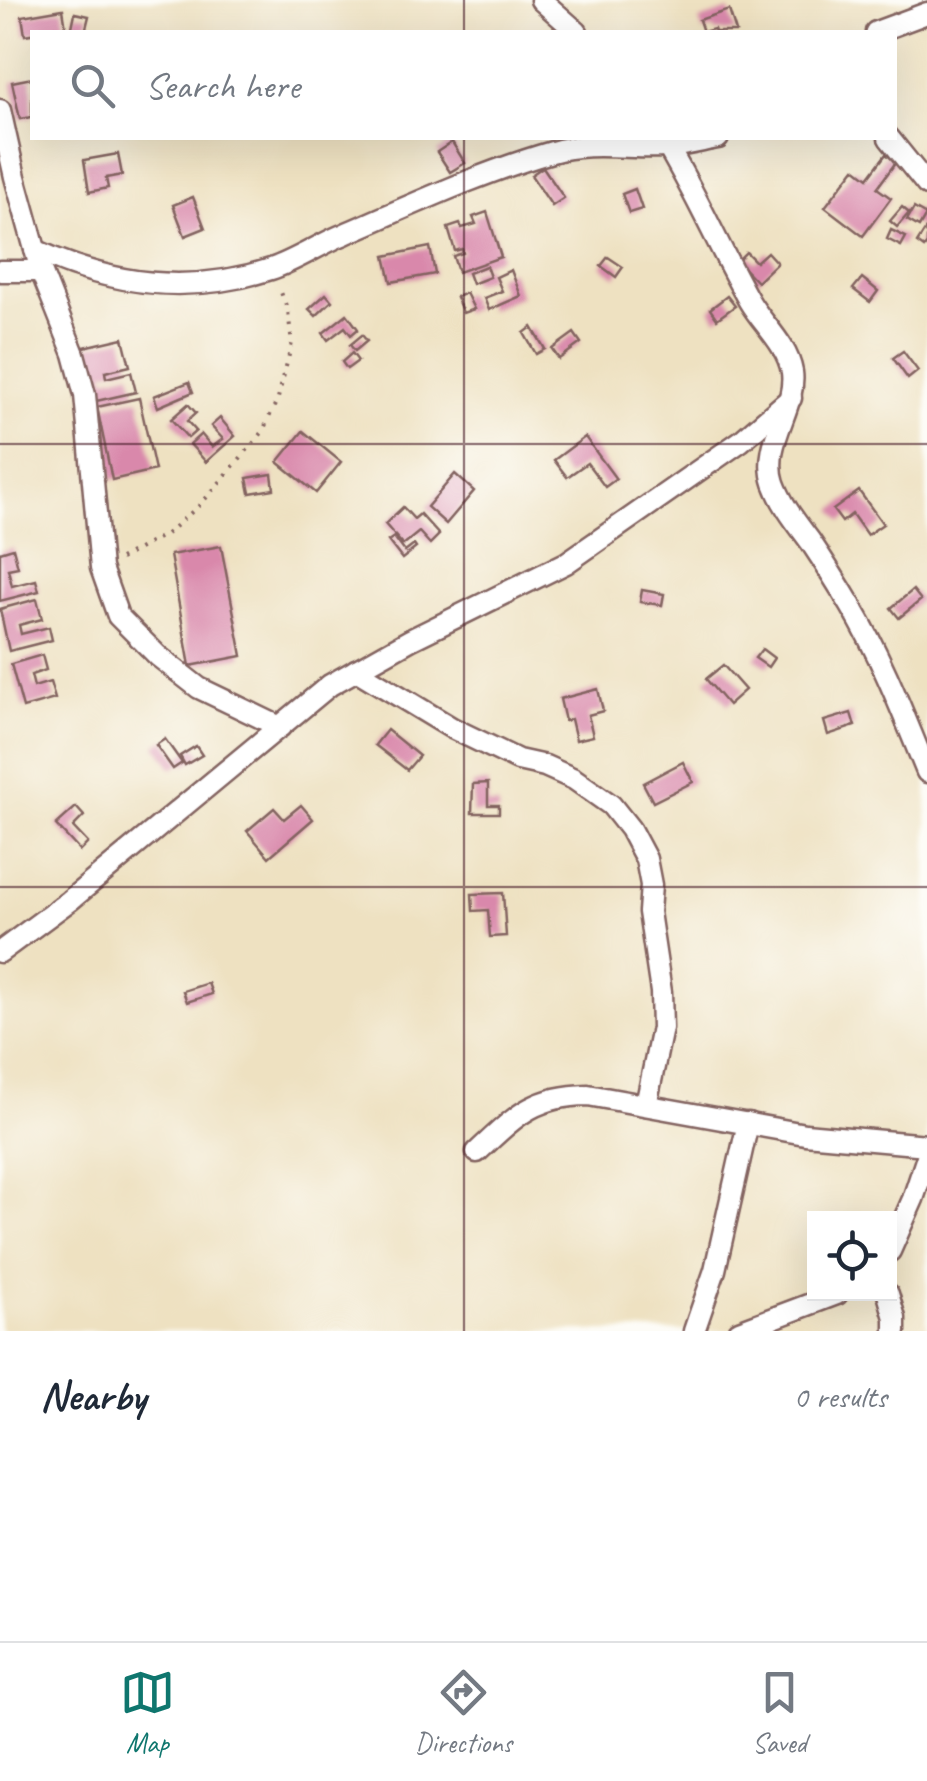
<!DOCTYPE html>
<html lang="en">
<head>
<meta charset="utf-8">
<style>
  :root { --surface:#fff; --page:#f6f6f7; --text:#1f2937; --muted:#747a83; --line:#e0e1e3; --accent:#0f766e }
  body { margin:0; font-family:Caveat,sans-serif; background:var(--page); color:var(--text) }
  .controls { position:absolute; right:30px; bottom:30px; display:grid; overflow:hidden; border-radius:0px; box-shadow:0 10px 40px #0002 }
  .controls button { width:90px; height:90px; display:grid; place-items:center; padding:0; border:0; border-bottom:2px solid var(--line); background:var(--surface); color:var(--text); font:50px sans-serif }
  .list { margin:0; padding:0; list-style:none }
  h2 { display:flex; justify-content:space-between; align-items:center; height:130px; margin:0; padding:0 40px; font-size:42px }
  h2 small { font-size:32px; font-weight:400; color:var(--muted) }
  .icon { flex:none; width:55px; height:55px; fill:none; stroke:currentColor; stroke-width:2; stroke-linecap:round; stroke-linejoin:round }
  .map { position:relative; flex:none; width:927px; height:1331px; overflow:hidden }
  .search { position:absolute; background:var(--surface); box-shadow:0 10px 40px #0002; left:30px; right:30px; top:30px; height:110px; display:flex; align-items:center; gap:25px; box-sizing:border-box; padding:0 35px; border-radius:0px; color:var(--muted); font-size:38px }
  .sheet { height:310px; background:var(--surface) }
  nav { display:flex; justify-content:space-around; align-items:center; box-sizing:border-box; height:140px; border-top:2px solid var(--line); background:var(--surface); font-size:28px; color:var(--muted) }
  nav a { display:grid; justify-items:center; gap:5px }
  nav .on { color:var(--accent) }
  .map>svg:first-child { display:block }
  .building { fill:#d988ab }
  .lines { fill:none; stroke-linecap:round; stroke-linejoin:round }
  .street-casing { stroke:#836360; stroke-width:25 }
  .path { stroke:#836360; stroke-width:4; stroke-dasharray:2.5 8; stroke-linecap:butt }
  .street { stroke:#fff; stroke-width:20 }
  .grid { fill:none; stroke:#4a1f2b; stroke-width:2.5; stroke-opacity:0.55 }
</style>
</head>
<body>
<div class="map">
<svg width="927" height="1331" viewBox="0 0 927 1331">
  <rect width="100%" height="100%" fill="#fdfcf7"/>
  <filter id="ink" filterUnits="userSpaceOnUse"><feTurbulence type="fractalNoise" baseFrequency=".01" numOctaves="2"/><feDisplacementMap in="SourceGraphic" scale="20" xChannelSelector="R" yChannelSelector="G"/><feConvolveMatrix kernelMatrix="1 2 1 2 8 2 1 2 1" color-interpolation-filters="sRGB"/></filter>
  <filter id="wash" filterUnits="userSpaceOnUse"><feTurbulence type="fractalNoise" baseFrequency=".0048" numOctaves="4" result="noise"/><feDisplacementMap in="SourceGraphic" scale="40" xChannelSelector="R" yChannelSelector="G"/><feGaussianBlur stdDeviation="2.25" result="paint"/><feColorMatrix in="noise" values="0 0 0 0 0 0 0 0 0 0 0 0 0 0 0 0 0 1.4 0 .05"/><feComposite in="paint" operator="in"/></filter>
  <g filter="url(#wash)">
    <rect width="100%" height="100%" fill="#eee1c1"/>
    <g id="blocks">
      <!-- building -->
      <g class="building">
        <polygon points="63,9 66,28 25,35 22,16"/>
        <polygon points="729,10 736,32 715,32 714,29 703,32 699,20"/>
        <polygon points="75,13 89,16 85,32 71,32"/>
        <polygon points="32,78 32,117 20,119 12,82"/>
        <polygon points="452,142 465,163 450,172 437,152"/>
        <polygon points="118,154 122,175 106,178 108,188 89,192 84,160"/>
        <polygon points="886,154 896,162 877,188 891,198 863,236 825,207 855,168 868,178"/>
        <polygon points="543,167 564,198 552,206 531,175"/>
        <polygon points="635,189 642,209 629,213 622,194"/>
        <polygon points="193,197 205,228 185,236 173,205"/>
        <polygon points="902,207 909,213 897,227 890,221"/>
        <polygon points="914,208 926,215 919,227 907,220"/>
        <polygon points="487,212 501,257 458,272 453,256 463,253 462,249 455,251 448,228 460,224 462,228 476,224 473,217"/>
        <polygon points="927,227 927,244 924,248 917,243"/>
        <polygon points="891,230 906,237 901,246 887,239"/>
        <polygon points="430,247 435,274 391,282 385,256"/>
        <polygon points="746,252 756,262 767,252 777,263 757,282 737,261"/>
        <polygon points="608,257 623,267 616,277 601,266"/>
        <polygon points="486,266 490,277 472,284 468,273"/>
        <polygon points="511,270 521,296 489,310 484,298 502,291 496,277"/>
        <polygon points="862,278 878,291 870,302 853,289"/>
        <polygon points="466,293 474,309 463,313 456,297"/>
        <polygon points="326,294 332,301 316,316 309,309"/>
        <polygon points="727,296 735,306 717,319 710,309"/>
        <polygon points="347,314 358,329 351,335 345,327 328,340 323,333"/>
        <polygon points="532,327 545,349 536,354 524,333"/>
        <polygon points="574,333 581,343 559,359 552,349"/>
        <polygon points="362,335 367,341 355,351 350,345"/>
        <polygon points="123,338 130,366 105,372 106,378 131,372 136,392 92,402 80,348"/>
        <polygon points="903,351 918,371 908,379 893,358"/>
        <polygon points="352,353 358,361 347,369 342,362"/>
        <polygon points="189,382 193,392 158,407 154,396"/>
        <polygon points="139,398 155,470 112,480 97,407"/>
        <polygon points="188,404 196,413 187,421 196,431 188,438 171,419"/>
        <polygon points="220,418 235,436 206,462 190,444 201,434 212,447 223,439 211,426"/>
        <polygon points="303,431 341,462 316,493 278,462"/>
        <polygon points="585,437 616,479 605,487 587,463 567,477 554,460"/>
        <polygon points="272,474 274,489 250,493 247,478"/>
        <polygon points="455,474 474,491 446,524 427,507"/>
        <polygon points="859,491 883,524 867,535 852,514 842,522 833,510"/>
        <polygon points="403,507 414,519 420,514 439,535 430,544 419,532 403,545 385,524"/>
        <polygon points="394,537 405,552 414,545 416,548 402,559 388,541"/>
        <polygon points="221,546 242,656 190,666 170,555"/>
        <polygon points="13,548 18,567 8,569 12,586 36,580 39,591 0,601 0,552"/>
        <polygon points="642,590 664,594 662,605 640,602"/>
        <polygon points="913,590 921,600 899,618 891,608"/>
        <polygon points="37,599 42,619 19,625 21,634 49,627 52,640 9,651 0,609"/>
        <polygon points="762,649 774,658 768,667 755,658"/>
        <polygon points="42,655 46,670 31,675 34,687 50,682 55,699 23,708 11,664"/>
        <polygon points="723,665 745,690 728,705 706,679"/>
        <polygon points="598,689 603,711 588,715 593,736 576,740 571,719 565,721 560,699"/>
        <polygon points="851,713 855,726 828,735 824,721"/>
        <polygon points="387,730 419,756 407,770 375,745"/>
        <polygon points="165,739 182,763 173,769 156,745"/>
        <polygon points="196,746 202,755 185,765 180,756"/>
        <polygon points="683,762 693,782 653,802 643,783"/>
        <polygon points="488,783 488,805 499,805 499,813 472,813 473,784"/>
        <polygon points="301,805 313,819 269,857 247,831 274,808 284,819"/>
        <polygon points="76,807 84,816 73,827 88,843 80,851 56,825"/>
        <polygon points="503,893 506,936 490,937 488,910 473,911 472,894"/>
        <polygon points="208,983 212,994 187,1002 183,991"/>
      </g>
    </g>
  </g>
  <g filter="url(#ink)">
    <use href="#blocks" fill-opacity="0" stroke="#836360" stroke-width="2.5"/>
    <g class="lines">
      <defs>
        <g id="street">
          <polyline points="541,0 577,32"/>
          <polyline points="876,32 927,13"/>
          <polyline points="0,110 15,177 41,271 74,354 85,395 101,568 118,616 158,656 199,688 280,727"/>
          <polyline points="889,138 927,185"/>
          <path d="M663,139C695,191 719,248 749,301C763,325 787,344 792,372C797,408 761,443 774,483C782,505 796,522 810,541C824,562 838,584 851,606C882,658 904,716 927,772"/>
          <path d="M35,250C112,286 189,295 271,269C295,261 317,246 340,236C410,206 479,173 552,152C589,141 628,149 665,147C683,146 701,141 718,138"/>
          <polyline points="0,271 41,271"/>
          <polyline points="356,670 452,728 518,760 545,766 574,779 611,805 630,829 646,859 651,885 649,912 661,992 662,1028 646,1105"/>
          <polyline points="0,952 69,901 330,685 410,640 566,563 741,441 791,398"/>
          <path d="M477,1152C515,1117 533,1096 588,1095L805,1134L927,1145"/>
          <polyline points="890,1251 913,1199 927,1157"/>
          <polyline points="888,1294 895,1318 895,1331"/>
          <polyline points="694,1331 715,1270 748,1123"/>
          <polyline points="739,1331 837,1294"/>
        </g>
      </defs>
      <!-- street casing -->
      <use href="#street" class="street-casing"/>
      <!-- path -->
      <polyline class="path" points="120,559 166,534 201,504 262,433 278,398 292,343 288,311 279,287"/>
      <!-- street -->
      <use href="#street" class="street"/>
    </g>
  </g>
  <!-- grid -->
  <path class="grid" d="M464,0V32M464,138V1331M0,444H927M0,887H927"/>
</svg>
<div class="controls">
<button><svg class="icon" aria-label="locate" viewBox="0 0 24 24"><circle cx="12" cy="12" r="6"/><path d="M12 2v4M12 18v4M2 12h4M18 12h4"/></svg></button>
</div>
<div class="search"><svg class="icon" aria-label="search" viewBox="0 0 24 24"><circle cx="10" cy="10" r="6"/><path d="M15 15l6 6"/></svg>Search here</div>
</div>
<section class="sheet">
<h2>Nearby<small>0 results</small></h2>
<ul class="list">
</ul>
</section>
<nav>
<a class="on"><svg class="icon" aria-label="map" viewBox="0 0 24 24"><path d="M3 6l6-2 6 2 6-2v14l-6 2-6-2-6 2zM9 4v14M15 6v14"/></svg>Map</a>
<a><svg class="icon" aria-label="directions" viewBox="0 0 24 24"><path d="M12 3l9 9-9 9-9-9zM9 14v-3h6M13 9l2 2-2 2"/></svg>Directions</a>
<a><svg class="icon" aria-label="saved" viewBox="0 0 24 24"><path d="M7 4h10v16l-5-4-5 4z"/></svg>Saved</a>
</nav>
</body>
</html>
